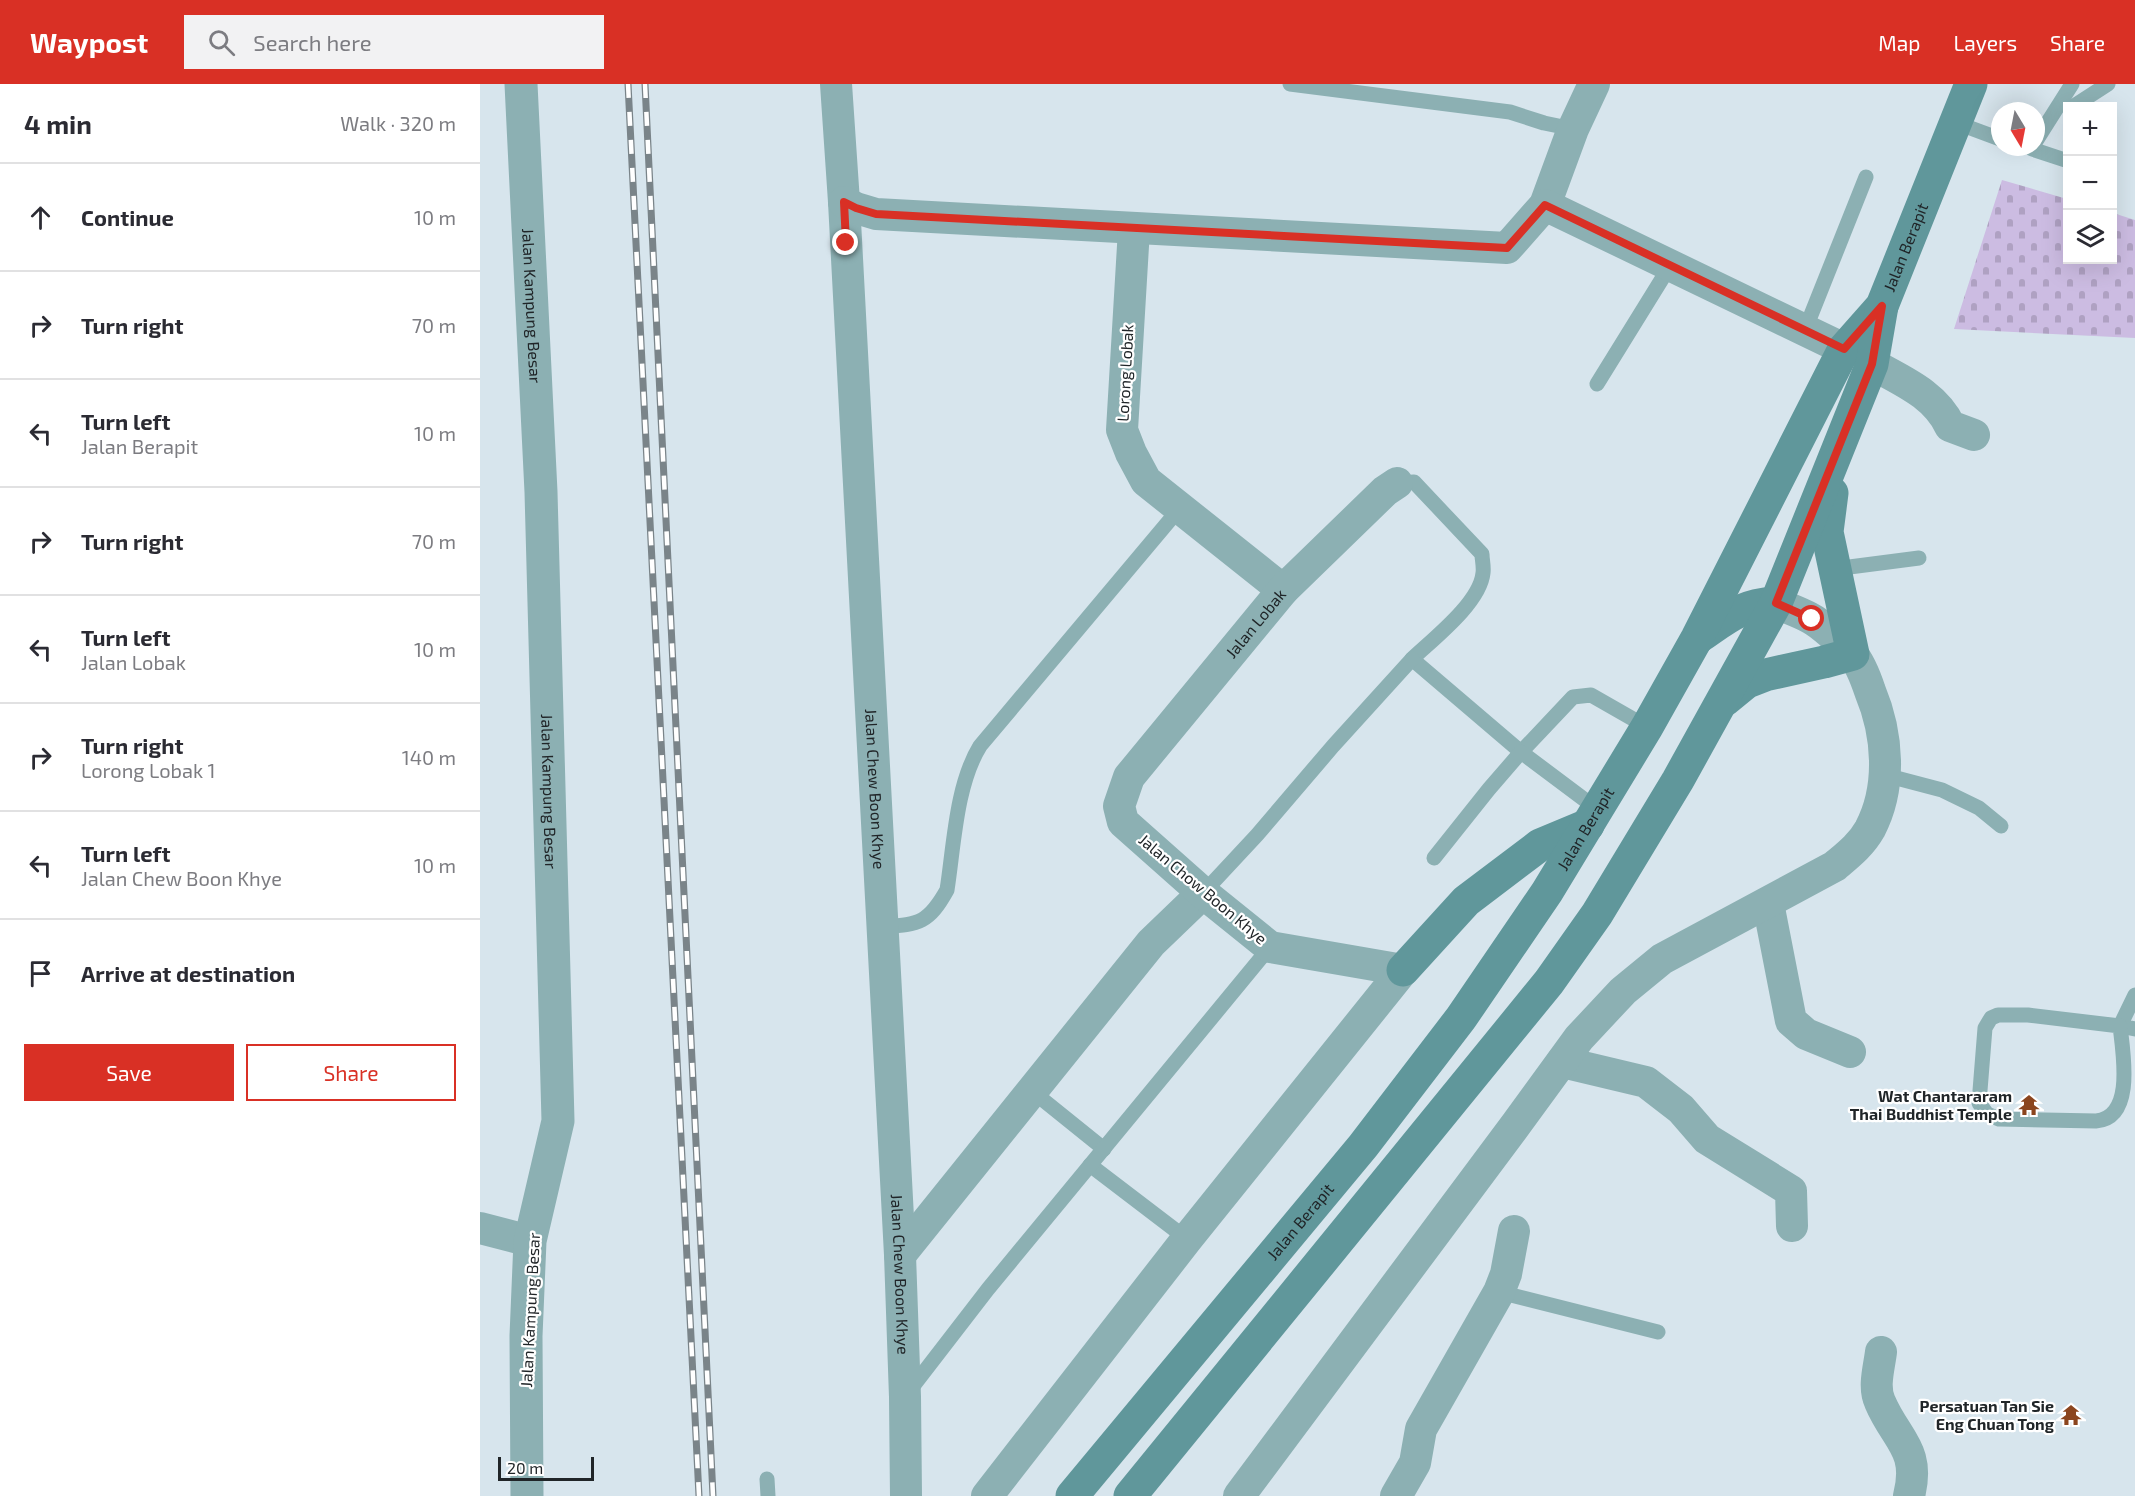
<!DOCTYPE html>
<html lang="en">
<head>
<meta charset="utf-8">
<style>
  :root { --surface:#fff; --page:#f2f2f3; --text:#2b2b33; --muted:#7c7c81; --line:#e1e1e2; --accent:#d93025 }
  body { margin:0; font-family:"Exo 2",sans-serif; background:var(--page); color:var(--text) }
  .controls { position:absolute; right:18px; top:18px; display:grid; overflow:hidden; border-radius:0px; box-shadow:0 6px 24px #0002 }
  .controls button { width:54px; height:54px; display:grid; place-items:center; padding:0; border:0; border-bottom:2px solid var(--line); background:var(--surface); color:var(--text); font:30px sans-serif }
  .compass { position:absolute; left:1511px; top:18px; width:54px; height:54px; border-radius:50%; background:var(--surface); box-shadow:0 6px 24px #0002; rotate:170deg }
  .scale { position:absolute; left:18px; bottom:15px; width:96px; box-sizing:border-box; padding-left:6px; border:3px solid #202528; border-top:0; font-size:16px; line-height:21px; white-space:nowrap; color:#202528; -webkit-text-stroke:4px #fff; paint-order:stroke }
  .stop { position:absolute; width:18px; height:18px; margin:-14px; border:4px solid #d93025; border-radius:50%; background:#fff }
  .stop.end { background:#d93025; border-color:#fff; box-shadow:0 2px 6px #0008 }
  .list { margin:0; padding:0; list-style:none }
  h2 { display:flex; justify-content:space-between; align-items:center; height:78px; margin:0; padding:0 24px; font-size:26px }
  h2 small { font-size:20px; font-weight:400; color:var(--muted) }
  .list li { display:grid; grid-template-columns:39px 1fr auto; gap:18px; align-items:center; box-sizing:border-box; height:108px; padding:0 24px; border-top:2px solid var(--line) }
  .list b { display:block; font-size:22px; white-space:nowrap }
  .list p { margin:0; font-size:20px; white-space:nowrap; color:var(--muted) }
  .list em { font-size:20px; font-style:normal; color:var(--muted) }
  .actions { display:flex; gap:12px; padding:18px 24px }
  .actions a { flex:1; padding:14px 0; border:2px solid var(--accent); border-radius:0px; text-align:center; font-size:21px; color:var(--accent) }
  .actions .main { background:var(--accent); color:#fff }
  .icon { flex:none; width:33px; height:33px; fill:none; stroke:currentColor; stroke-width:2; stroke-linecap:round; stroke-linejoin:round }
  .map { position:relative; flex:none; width:1655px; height:1412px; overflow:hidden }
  header { display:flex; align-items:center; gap:36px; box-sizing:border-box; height:84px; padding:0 30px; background:var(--accent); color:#fff }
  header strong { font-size:28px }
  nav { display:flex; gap:33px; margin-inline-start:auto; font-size:21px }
  .search { width:420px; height:54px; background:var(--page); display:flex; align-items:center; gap:15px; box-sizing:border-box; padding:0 21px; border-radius:0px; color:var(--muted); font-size:22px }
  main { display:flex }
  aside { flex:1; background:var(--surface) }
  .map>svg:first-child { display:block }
  .cemetery { fill:url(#cemetery-stones) }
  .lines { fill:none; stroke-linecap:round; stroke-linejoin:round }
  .service { stroke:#8cb0b3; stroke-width:15 }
  .minor { stroke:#8cb0b3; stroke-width:32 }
  .tertiary { stroke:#8cb0b3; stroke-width:33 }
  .secondary { stroke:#60979b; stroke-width:33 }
  .rail-casing { stroke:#7a8489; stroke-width:7 }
  .rail { stroke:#fff; stroke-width:4.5; stroke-dasharray:14; stroke-linecap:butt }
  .route { stroke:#d93025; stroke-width:8 }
  .labels { text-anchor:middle; stroke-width:4.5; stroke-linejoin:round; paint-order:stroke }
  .street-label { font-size:16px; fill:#202528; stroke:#fff }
  .poi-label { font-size:16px; font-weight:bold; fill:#202528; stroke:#fff; text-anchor:end }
</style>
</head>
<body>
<header>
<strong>Waypost</strong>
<div class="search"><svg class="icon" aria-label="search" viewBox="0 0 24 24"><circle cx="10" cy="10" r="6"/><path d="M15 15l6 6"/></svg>Search here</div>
<nav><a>Map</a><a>Layers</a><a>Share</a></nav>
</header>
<main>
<aside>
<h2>4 min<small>Walk · 320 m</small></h2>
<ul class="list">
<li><svg class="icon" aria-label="ahead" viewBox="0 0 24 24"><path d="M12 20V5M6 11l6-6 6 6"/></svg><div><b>Continue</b></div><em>10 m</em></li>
<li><svg class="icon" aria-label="right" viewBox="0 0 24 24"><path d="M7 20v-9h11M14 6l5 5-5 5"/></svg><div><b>Turn right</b></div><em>70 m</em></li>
<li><svg class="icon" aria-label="left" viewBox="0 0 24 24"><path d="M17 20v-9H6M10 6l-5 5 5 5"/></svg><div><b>Turn left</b><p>Jalan Berapit</p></div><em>10 m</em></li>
<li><svg class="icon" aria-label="right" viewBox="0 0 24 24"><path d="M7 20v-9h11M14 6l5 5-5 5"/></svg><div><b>Turn right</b></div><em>70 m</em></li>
<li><svg class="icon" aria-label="left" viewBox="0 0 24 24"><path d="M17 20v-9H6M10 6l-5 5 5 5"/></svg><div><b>Turn left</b><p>Jalan Lobak</p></div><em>10 m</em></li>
<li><svg class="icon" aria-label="right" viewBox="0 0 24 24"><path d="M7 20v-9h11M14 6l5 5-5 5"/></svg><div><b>Turn right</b><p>Lorong Lobak 1</p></div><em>140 m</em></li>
<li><svg class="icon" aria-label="left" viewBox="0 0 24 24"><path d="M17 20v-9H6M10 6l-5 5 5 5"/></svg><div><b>Turn left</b><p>Jalan Chew Boon Khye</p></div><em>10 m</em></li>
<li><svg class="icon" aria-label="arrive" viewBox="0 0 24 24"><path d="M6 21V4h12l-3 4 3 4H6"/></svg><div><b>Arrive at destination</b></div></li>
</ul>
<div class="actions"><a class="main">Save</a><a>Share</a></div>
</aside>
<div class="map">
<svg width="1655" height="1412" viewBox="0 0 1655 1412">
  <defs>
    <pattern id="cemetery-stones" width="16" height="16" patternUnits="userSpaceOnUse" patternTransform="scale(1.5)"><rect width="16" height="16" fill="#ccbce2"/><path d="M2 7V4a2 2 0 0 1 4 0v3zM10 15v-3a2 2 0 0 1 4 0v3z" fill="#afa1c2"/></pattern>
  </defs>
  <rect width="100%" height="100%" fill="#d7e5ed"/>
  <!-- cemetery -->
  <polygon class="cemetery" points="1522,96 1587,115 1588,176 1632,176 1633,129 1655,136 1655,254 1474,245"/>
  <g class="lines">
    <!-- service -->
    <g class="service">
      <polyline points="810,0 1030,28 1064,39 1093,45"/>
      <polyline points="1594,22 1628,0"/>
      <polyline points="1477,39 1520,55"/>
      <polyline points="1556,57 1592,0"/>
      <polyline points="1552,65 1588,77"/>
      <polyline points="1325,246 1386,93"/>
      <polyline points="1117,300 1190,182"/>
      <path d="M917,399L934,398L1002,470C1002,476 1004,483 1003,489C1000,519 953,555 932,575L1041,668L1093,613L1111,611L1167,643"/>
      <polyline points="1354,485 1439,474"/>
      <polyline points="1405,691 1462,706 1499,724 1521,742"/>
      <polyline points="954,774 1009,705 1041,668 1117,725"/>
      <polyline points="723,809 777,751 853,662 932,575"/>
      <path d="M402,843C439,840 448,840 467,806C474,761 476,701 500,662L700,424"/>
      <polyline points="1655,911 1640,942 1655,945"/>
      <path d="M1518,931H1548L1640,942C1643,969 1655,1034 1616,1037L1519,1035L1507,1030L1499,1019L1505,944L1511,934Z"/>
      <polyline points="552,1007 624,1065"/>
      <polyline points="610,1081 707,1155"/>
      <polyline points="1019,1208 1178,1248"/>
      <polyline points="427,1310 508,1205 790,863"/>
      <polyline points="287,1395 288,1412"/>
    </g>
    <!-- minor -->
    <g class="minor">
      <path id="s1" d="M356,0L364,118L420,1171L425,1313L426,1412"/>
      <polyline points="364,118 376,124 396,130 1027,164 1065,121 1093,45 1114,0"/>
      <polyline points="1065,121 1364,265"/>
      <polyline points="654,145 642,346 651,369 666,397 803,506"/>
      <path d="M1392,280C1422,297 1455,310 1470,342L1494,351"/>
      <polyline points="1288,819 1311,937 1326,950 1370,968"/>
      <polyline points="1082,978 1166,998 1201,1025 1227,1055 1311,1107 1312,1142"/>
      <polyline points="0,1144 50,1157"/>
      <polyline points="420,1171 671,859 723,809"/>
      <path d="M1401,1268C1399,1284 1393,1303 1400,1318C1416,1356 1441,1365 1429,1412"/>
      <path id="s2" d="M507,1412L707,1155L923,886L790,863L723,809L643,738L639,722L649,693L803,506L905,407L917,399"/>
      <path d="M759,1412L1037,1039L1099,954L1143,907L1182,875L1355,782C1368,771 1381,761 1390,745C1412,703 1408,650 1390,607C1386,595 1380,579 1372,570C1365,561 1340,539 1330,534C1319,528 1307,524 1296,519"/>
      <polyline points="916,1412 935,1379 941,1345 1019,1208 1026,1190 1034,1147"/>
    </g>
    <!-- tertiary -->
    <path class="tertiary" id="s3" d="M41,0L61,408L78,1037L50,1157L46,1252L47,1412"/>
    <!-- secondary -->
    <g class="secondary">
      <path d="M1219,553C1247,534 1260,521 1296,519"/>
      <polyline points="1245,616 1267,598 1285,591 1344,578 1373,570 1347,448 1352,409"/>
      <polyline points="923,886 986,817 1060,761 1108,741"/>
      <path id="s4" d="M592,1412L883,1062L981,934L1067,808L1167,643L1217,554L1364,265L1402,222L1491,0"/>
      <polyline points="650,1412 1069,898 1117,830 1198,696 1296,519 1392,280 1402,222"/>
    </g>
    <defs>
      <g id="rail">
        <polyline points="148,0 219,1412"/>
        <polyline points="165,0 233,1412"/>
      </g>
    </defs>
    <!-- rail casing -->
    <use href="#rail" class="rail-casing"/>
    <!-- rail -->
    <use href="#rail" class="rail"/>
  </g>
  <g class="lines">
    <!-- route -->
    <polyline class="route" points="366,159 364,118 376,124 396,130 1027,164 1065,121 1364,265 1402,222 1392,280 1296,519 1332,535"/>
  </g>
  <!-- icons -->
  <defs>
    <symbol id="temple-bare" viewBox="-9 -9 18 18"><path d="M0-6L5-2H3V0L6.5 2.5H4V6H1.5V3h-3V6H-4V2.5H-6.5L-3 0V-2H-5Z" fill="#8b451e" stroke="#fff" stroke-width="2.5" paint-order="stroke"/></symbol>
  </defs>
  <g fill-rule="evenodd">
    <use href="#temple-bare" x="1534" y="1006" width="30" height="30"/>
    <use href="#temple-bare" x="1576" y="1316" width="30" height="30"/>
  </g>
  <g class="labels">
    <!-- street labels -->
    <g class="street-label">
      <text dy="6" stroke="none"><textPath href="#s4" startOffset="1509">Jalan Berapit</textPath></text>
      <text dy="6" stroke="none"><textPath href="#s3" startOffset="222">Jalan Kampung Besar</textPath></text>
      <text transform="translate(645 289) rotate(-87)" y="6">Lorong Lobak</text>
      <text dy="6" stroke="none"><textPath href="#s2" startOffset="1245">Jalan Lobak</textPath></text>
      <text dy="6" stroke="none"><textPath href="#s1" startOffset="706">Jalan Chew Boon Khye</textPath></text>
      <text dy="6" stroke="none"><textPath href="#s3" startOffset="708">Jalan Kampung Besar</textPath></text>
      <text dy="6" stroke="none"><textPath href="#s4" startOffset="843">Jalan Berapit</textPath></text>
      <text transform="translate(723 805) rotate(40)" y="6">Jalan Chow Boon Khye</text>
      <text dy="6" stroke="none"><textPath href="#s4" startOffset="357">Jalan Berapit</textPath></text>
      <text dy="6" stroke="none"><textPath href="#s1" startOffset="1192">Jalan Chew Boon Khye</textPath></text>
      <text transform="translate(50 1226) rotate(-87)" y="6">Jalan Kampung Besar</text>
    </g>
    <!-- poi labels -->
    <g class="poi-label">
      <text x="1532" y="1018">Wat Chantararam<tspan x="1532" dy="18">Thai Buddhist Temple</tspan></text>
      <text x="1574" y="1328">Persatuan Tan Sie<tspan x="1574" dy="18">Eng Chuan Tong</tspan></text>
    </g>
  </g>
</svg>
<div class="controls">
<button>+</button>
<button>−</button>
<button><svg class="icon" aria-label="layers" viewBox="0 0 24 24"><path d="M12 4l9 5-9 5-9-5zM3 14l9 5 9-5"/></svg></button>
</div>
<svg class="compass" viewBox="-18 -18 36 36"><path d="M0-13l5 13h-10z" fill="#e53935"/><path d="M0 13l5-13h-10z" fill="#7c7c81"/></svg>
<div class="scale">20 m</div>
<div class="stop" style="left:1332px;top:535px"></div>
<div class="stop end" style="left:366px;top:159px"></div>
</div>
</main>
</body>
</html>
